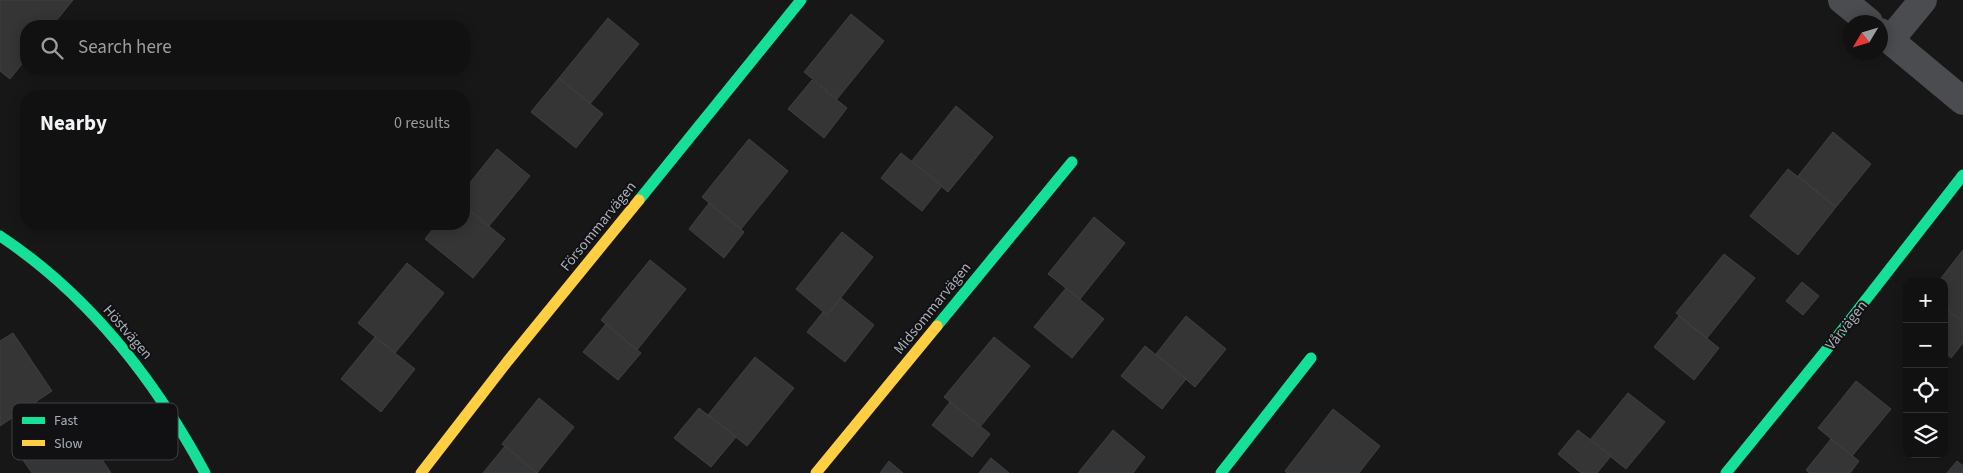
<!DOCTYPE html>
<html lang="en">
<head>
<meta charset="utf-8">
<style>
  :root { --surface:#111; --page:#1e1f1f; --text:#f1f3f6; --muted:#9c9d9f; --line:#303131 }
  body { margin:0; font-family:"Source Sans 3",sans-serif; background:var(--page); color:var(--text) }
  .controls { position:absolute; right:15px; bottom:15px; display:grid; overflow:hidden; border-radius:10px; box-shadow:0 2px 12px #0003 }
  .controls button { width:45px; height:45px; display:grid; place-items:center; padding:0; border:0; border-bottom:1px solid var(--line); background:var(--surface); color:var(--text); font:25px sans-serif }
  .compass { position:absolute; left:1843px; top:15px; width:45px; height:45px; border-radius:50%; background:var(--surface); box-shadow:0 2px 12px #0003; rotate:232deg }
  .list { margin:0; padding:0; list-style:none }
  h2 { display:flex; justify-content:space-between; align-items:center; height:65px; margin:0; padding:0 20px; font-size:21px }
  h2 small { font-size:16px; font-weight:400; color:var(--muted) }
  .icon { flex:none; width:28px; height:28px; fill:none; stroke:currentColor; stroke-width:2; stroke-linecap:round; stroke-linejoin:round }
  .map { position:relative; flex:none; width:1963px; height:473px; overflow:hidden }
  .search { position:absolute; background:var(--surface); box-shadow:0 2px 12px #0003; left:20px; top:20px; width:450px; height:55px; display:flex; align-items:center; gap:12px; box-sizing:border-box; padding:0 18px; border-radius:20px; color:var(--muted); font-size:19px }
  .panel { position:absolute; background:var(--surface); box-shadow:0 2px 12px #0003; left:20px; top:90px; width:450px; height:140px; border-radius:20px }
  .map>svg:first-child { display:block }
  .building { fill:#353536; stroke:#3f4043 }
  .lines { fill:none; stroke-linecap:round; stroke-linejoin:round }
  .street { stroke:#4b4c50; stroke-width:28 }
  .fast { stroke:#16e098; stroke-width:11 }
  .slow { stroke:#ffcf43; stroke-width:11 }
  .labels { text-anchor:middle; stroke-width:4; stroke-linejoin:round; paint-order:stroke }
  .street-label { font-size:15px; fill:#a8adb8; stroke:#111113 }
  .key { fill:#111113; stroke:#3e4045; stroke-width:1 }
  .key-label { font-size:14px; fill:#a8adb8 }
</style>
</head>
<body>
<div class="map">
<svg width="1963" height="473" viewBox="0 0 1963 473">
  <rect width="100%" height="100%" fill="#171717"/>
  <!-- building -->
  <g class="building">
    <polygon points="0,0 73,0 52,26 26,26 26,59 10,79 0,71"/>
    <polygon points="851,14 884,41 837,99 804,72"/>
    <polygon points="608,18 639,44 590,104 559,78"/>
    <polygon points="559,78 603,114 576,148 531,112"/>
    <polygon points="812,80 847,108 824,138 788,109"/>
    <polygon points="956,106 993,137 948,192 911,162"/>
    <polygon points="1833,132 1871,164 1836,207 1798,176"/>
    <polygon points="749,139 788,171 741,229 702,197"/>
    <polygon points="497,149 530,176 489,226 464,206 464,190"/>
    <polygon points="901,153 942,186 922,211 881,178"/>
    <polygon points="1788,169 1836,207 1798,255 1750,216"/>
    <polygon points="709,203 744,232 724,258 689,229"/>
    <polygon points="464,206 505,239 473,278 425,239 437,224 464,224"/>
    <polygon points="1094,217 1125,243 1080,299 1048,274"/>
    <polygon points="842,232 873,257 827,315 796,289"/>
    <polygon points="1963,250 1963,322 1944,307 1944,282 1938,282"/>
    <polygon points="1724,254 1755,278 1707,338 1676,313"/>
    <polygon points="650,260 686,289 637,350 601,320"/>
    <polygon points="407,263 444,293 395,353 358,323"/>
    <polygon points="1802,282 1819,296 1803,315 1786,301"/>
    <polygon points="1066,288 1104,319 1072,358 1034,327"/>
    <polygon points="841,298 874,325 845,362 807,332 823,312 827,315"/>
    <polygon points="1944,307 1963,322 1963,343 1951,358 1944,352"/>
    <polygon points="1186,316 1226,349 1195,387 1156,354"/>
    <polygon points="1679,316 1719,348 1694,380 1654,347"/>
    <polygon points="606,324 641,353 618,380 583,352"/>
    <polygon points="13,333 52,391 0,426 0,341"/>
    <polygon points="375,337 415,369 381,412 341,379"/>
    <polygon points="994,337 1030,366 980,427 944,397"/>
    <polygon points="1145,346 1186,379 1162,409 1121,376"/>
    <polygon points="755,357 794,388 747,446 708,415"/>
    <polygon points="1856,381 1891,409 1852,456 1818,428"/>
    <polygon points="1628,393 1665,422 1626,469 1590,440"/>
    <polygon points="539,398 574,427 537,473 502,444"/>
    <polygon points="950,402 990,434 972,457 932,425"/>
    <polygon points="699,408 736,437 711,467 674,438"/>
    <polygon points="1333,409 1380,446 1359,473 1287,473 1285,471"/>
    <polygon points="71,413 111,473 32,473 16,450"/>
    <polygon points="1113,430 1145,457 1133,473 1078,473"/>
    <polygon points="1578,430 1611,456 1597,473 1581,473 1558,454"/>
    <polygon points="1831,439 1859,461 1850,473 1809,473 1806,470"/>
    <polygon points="505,446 537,473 483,473"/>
    <polygon points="991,458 1009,473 979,473"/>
    <polygon points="889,461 903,473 880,473"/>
    <polygon points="1957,461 1963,466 1963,473 1947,473"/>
  </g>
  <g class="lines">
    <!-- street -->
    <g class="street">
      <polyline points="1842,0 1869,22"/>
      <polyline points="1880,32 1963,101"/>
      <polyline points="1890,40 1923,0"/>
    </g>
    <!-- fast -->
    <g class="fast">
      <polyline points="639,200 801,0"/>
      <path d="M0,236C89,295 155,380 205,473"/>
      <polyline points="937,326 1072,162"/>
      <polyline points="1221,473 1311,358"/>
      <polyline points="1726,473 1836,338 1963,175"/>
    </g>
    <!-- slow -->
    <g class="slow">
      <polyline points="421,473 507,362 639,200"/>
      <polyline points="816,473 937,326"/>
    </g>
  </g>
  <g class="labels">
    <!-- street labels -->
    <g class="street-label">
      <text transform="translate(598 226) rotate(-51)" y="5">Försommarvägen</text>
      <text transform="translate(932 308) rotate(-51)" y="5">Midsommarvägen</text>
      <text transform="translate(1846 325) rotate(-52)" y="5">Vårvägen</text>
      <text transform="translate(128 332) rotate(49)" y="5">Höstvägen</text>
    </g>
  </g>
  <!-- legend -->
  <rect x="12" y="403" width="166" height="57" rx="8" class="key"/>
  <rect x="22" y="417" width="23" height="7" fill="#16e098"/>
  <rect x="22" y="440" width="23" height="6" fill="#ffcf43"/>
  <g class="key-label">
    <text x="54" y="425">Fast</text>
    <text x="54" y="448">Slow</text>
  </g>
</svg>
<div class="controls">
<button>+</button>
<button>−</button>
<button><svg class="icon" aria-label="locate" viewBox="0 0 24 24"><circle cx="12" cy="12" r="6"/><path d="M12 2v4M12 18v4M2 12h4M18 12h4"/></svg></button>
<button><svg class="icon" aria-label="layers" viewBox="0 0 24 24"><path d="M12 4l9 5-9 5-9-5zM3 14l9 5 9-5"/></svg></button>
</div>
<svg class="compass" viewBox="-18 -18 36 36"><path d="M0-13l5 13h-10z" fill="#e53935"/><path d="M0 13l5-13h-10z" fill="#9c9d9f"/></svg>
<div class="search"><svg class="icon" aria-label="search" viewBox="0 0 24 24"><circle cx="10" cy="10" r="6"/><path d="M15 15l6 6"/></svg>Search here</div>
<section class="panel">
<h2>Nearby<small>0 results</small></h2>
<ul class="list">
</ul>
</section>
</div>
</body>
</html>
